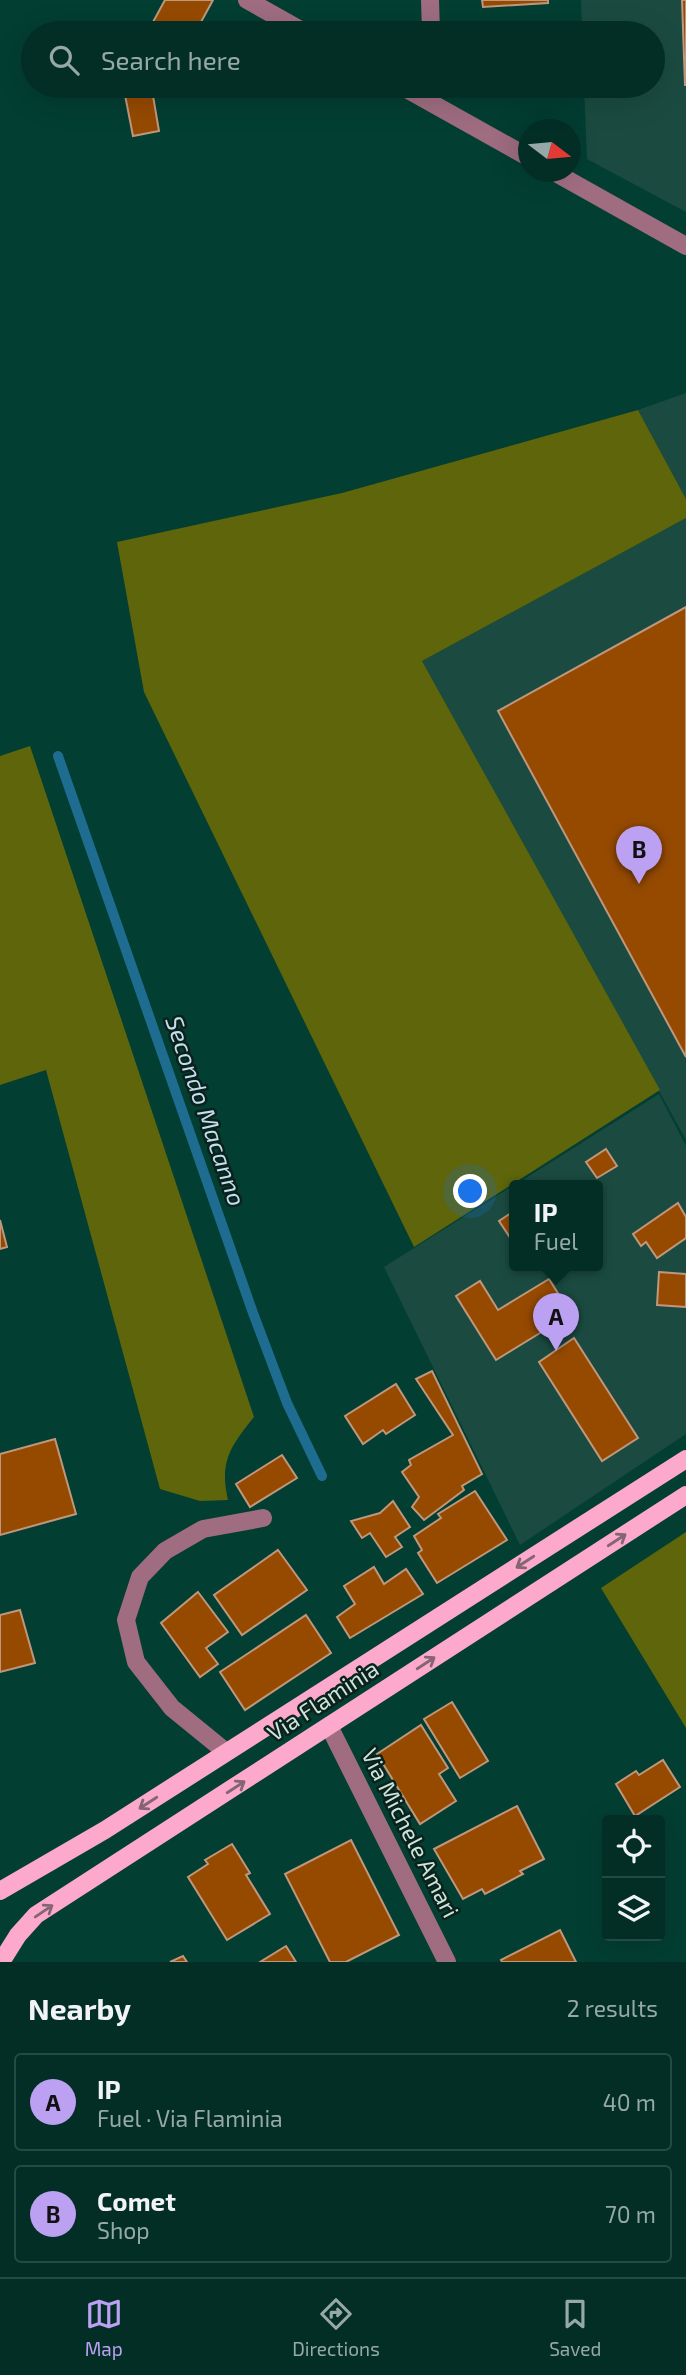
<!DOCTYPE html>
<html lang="en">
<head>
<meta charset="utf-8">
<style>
  :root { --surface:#022e26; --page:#103a32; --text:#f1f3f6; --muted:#96a8a7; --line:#234a43; --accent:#bca0f2 }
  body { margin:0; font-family:"Exo 2",sans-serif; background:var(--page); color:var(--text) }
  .controls { position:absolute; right:21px; bottom:21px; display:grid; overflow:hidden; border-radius:7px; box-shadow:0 7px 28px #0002 }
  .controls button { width:63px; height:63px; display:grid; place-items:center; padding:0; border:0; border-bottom:2px solid var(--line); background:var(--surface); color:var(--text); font:35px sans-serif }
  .compass { position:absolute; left:518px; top:119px; width:63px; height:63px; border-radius:50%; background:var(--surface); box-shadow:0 7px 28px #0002; rotate:106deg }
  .you { position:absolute; left:471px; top:1192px; width:24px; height:24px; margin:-18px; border:5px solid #fff; border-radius:50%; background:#1a73e8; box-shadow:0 0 0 10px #1a73e833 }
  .badge { display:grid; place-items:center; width:46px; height:46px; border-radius:50%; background:var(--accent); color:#111; font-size:23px; font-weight:700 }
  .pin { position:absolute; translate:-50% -58px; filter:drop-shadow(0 2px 4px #0008) }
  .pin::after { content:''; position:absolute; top:37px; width:24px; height:21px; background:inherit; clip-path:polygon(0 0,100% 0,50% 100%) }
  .popup { position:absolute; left:509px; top:1180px; width:94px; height:91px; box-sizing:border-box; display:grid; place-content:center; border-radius:7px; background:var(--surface); filter:drop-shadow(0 2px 5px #0005); font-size:23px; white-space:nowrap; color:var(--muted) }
  .popup b { font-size:26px; color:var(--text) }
  .popup::after { content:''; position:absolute; left:50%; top:100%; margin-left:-14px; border:14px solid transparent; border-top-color:var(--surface) }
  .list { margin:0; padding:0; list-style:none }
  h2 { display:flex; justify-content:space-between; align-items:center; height:91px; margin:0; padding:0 28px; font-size:30px }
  h2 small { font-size:23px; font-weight:400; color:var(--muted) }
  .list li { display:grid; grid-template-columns:46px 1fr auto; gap:21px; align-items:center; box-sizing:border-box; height:98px; margin:0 14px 14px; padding:0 14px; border:2px solid var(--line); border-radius:7px }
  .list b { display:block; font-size:26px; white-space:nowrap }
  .list p { margin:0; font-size:23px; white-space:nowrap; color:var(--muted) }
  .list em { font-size:23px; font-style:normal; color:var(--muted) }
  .icon { flex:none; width:38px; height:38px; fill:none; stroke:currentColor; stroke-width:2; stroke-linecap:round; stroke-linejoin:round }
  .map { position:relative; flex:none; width:686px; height:1962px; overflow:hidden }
  .search { position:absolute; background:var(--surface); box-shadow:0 7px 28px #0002; left:21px; right:21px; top:21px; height:77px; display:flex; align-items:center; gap:18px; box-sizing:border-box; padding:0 24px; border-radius:38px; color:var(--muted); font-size:26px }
  .sheet { height:315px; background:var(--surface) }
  nav { display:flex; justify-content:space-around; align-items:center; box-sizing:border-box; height:98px; border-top:2px solid var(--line); background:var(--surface); font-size:19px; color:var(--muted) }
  nav a { display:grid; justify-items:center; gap:4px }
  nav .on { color:var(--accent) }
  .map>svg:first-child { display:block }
  .built { fill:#1b4b40 }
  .green { fill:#5e650a }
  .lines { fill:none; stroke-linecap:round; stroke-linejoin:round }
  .stream { stroke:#1e6c90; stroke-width:10 }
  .building { fill:#964a00; stroke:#bf977d; stroke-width:2 }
  .minor { stroke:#9f6c80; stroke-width:18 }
  .major { stroke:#fca9cb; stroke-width:18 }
  .oneway { stroke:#846573 }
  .labels { text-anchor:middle; stroke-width:5; stroke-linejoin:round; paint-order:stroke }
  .street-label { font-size:23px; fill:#cbe5dc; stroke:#0b211b }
  .water-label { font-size:24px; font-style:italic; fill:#c3dfef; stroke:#0b211b }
</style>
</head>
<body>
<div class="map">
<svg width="686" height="1962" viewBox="0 0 686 1962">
  <rect width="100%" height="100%" fill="#033e32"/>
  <!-- built -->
  <g class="built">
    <polygon points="581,0 686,0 686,212 587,159 584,86 653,86 653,33 582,33"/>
    <polygon points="686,393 686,499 638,410"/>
    <polygon points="686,518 686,1140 422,661"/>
    <polygon points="659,1094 686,1146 686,1434 520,1545 384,1267 514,1185 514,1265 598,1265 598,1185 515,1185"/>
  </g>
  <!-- green -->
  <g class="green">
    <polygon points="638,410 686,499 686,518 422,661 660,1090 414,1247 144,692 117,542 342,493"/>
    <path d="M30,746L254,1417C231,1446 219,1461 228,1500L200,1501L160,1489L46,1070L0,1085V756Z"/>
    <polygon points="686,1532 686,1728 601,1588"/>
  </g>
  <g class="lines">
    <!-- stream -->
    <polyline class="stream" points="58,756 253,1313 287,1403 322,1476"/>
  </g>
  <!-- building -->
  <g class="building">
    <polygon points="165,0 213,0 195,33 147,33"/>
    <polygon points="482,0 548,0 548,3 483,7"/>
    <polygon points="682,0 686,0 686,85 685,85"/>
    <polygon points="523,25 524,33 479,33 478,27"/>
    <polygon points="572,27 572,33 535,33 535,28"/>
    <polygon points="482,86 527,86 527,87 482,89"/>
    <polygon points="152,90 159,131 133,136 125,95"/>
    <polygon points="686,607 686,1057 498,711"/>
    <polygon points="606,1149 617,1166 597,1178 586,1162"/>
    <polygon points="678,1203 686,1217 686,1238 657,1258 646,1242 641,1246 633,1234"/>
    <polygon points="514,1211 514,1232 509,1236 499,1221"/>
    <polygon points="0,1220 7,1247 0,1249"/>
    <polygon points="659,1272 686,1274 686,1307 657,1305"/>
    <polygon points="549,1279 571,1314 496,1360 456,1296 480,1281 498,1310"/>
    <polygon points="574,1338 638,1438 602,1461 539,1362"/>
    <polygon points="432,1371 482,1474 462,1486 464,1490 424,1520 412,1507 419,1497 402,1472 411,1465 409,1460 453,1435 416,1379"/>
    <polygon points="396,1384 415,1415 386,1434 383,1430 363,1444 345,1416"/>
    <polygon points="55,1439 76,1514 0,1535 0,1454"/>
    <polygon points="282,1455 297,1478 250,1507 236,1484"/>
    <polygon points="475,1491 507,1540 437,1583 418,1553 422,1550 414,1536 441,1518 438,1514"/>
    <polygon points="393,1501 410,1527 395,1537 402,1547 386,1557 370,1533 362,1538 351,1521 380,1513"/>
    <polygon points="278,1550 307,1590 242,1635 214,1595"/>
    <polygon points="374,1567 384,1584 406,1569 423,1594 350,1638 337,1617 355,1604 344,1586"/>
    <polygon points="198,1592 228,1632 206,1648 218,1664 200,1677 161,1623"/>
    <polygon points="20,1610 35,1663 0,1672 0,1615"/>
    <polygon points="306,1615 331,1653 245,1710 220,1672"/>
    <polygon points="452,1702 488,1761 460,1778 424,1719"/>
    <polygon points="421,1725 448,1768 439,1774 456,1801 420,1824 377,1754"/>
    <polygon points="663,1760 680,1787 635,1816 616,1784 636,1771 639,1775"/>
    <polygon points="517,1806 544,1859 520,1871 523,1874 485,1894 482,1889 463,1899 434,1849"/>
    <polygon points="351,1840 399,1935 346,1962 330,1962 285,1874"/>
    <polygon points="232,1844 250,1873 246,1875 270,1914 227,1940 188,1877 208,1864 205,1860"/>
    <polygon points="560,1930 576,1962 502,1962 501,1960"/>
    <polygon points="286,1946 296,1962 260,1962"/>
    <polygon points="183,1956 187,1962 170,1962"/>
  </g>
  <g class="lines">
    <!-- minor -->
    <g class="minor">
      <polyline points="247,0 306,33"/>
      <polyline points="430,0 431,33"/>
      <polyline points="401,86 528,157"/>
      <polyline points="554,172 686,246"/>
      <polyline points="329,1726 447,1962"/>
      <polyline points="226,1752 172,1708 136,1662 126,1620 140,1577 165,1551 203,1529 263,1518"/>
    </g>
    <!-- major -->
    <g class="major">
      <polyline points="0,1891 105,1830 686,1459"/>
      <polyline points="1,1962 18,1935 36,1915 686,1495"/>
    </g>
  </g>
  <!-- one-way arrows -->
  <defs><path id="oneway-shaft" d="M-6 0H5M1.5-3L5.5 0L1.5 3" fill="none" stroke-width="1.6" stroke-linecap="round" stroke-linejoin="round" transform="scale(1.75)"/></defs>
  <g class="oneway">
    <use href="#oneway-shaft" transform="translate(617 1540) rotate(-33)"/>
    <use href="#oneway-shaft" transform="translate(525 1562) rotate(147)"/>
    <use href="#oneway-shaft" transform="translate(426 1663) rotate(-33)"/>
    <use href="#oneway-shaft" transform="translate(236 1787) rotate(-33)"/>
    <use href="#oneway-shaft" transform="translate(148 1803) rotate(147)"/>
    <use href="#oneway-shaft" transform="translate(44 1911) rotate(-34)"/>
  </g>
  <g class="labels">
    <!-- street labels -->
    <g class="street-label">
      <text transform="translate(323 1701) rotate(-33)" y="8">Via Flaminia</text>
      <text transform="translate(410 1833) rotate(63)" y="8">Via Michele Amari</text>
    </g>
    <!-- water labels -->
    <g class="water-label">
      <text transform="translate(205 1111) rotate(71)" y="8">Secondo Macanno</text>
    </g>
  </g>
</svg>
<div class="controls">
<button><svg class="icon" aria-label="locate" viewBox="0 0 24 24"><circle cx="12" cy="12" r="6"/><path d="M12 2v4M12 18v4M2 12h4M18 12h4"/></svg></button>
<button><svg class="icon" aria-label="layers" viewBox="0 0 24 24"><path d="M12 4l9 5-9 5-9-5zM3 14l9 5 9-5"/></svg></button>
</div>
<svg class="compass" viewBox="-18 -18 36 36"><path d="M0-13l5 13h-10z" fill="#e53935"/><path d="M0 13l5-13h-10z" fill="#96a8a7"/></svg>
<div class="you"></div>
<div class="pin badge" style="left:556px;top:1351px">A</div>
<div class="popup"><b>IP</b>Fuel</div>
<div class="pin badge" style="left:639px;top:884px">B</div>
<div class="search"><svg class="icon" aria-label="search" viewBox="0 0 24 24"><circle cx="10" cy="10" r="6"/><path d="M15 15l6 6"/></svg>Search here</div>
</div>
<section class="sheet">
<h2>Nearby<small>2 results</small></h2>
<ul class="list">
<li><span class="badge">A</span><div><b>IP</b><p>Fuel · Via Flaminia</p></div><em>40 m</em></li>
<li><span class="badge">B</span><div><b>Comet</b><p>Shop</p></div><em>70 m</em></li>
</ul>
</section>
<nav>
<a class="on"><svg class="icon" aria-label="map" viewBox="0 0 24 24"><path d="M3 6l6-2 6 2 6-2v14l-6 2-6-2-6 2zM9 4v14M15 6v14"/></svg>Map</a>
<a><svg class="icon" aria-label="directions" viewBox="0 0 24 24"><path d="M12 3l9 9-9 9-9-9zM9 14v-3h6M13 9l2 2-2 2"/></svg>Directions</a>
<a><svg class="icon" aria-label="saved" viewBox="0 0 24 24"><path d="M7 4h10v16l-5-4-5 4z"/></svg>Saved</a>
</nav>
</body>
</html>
